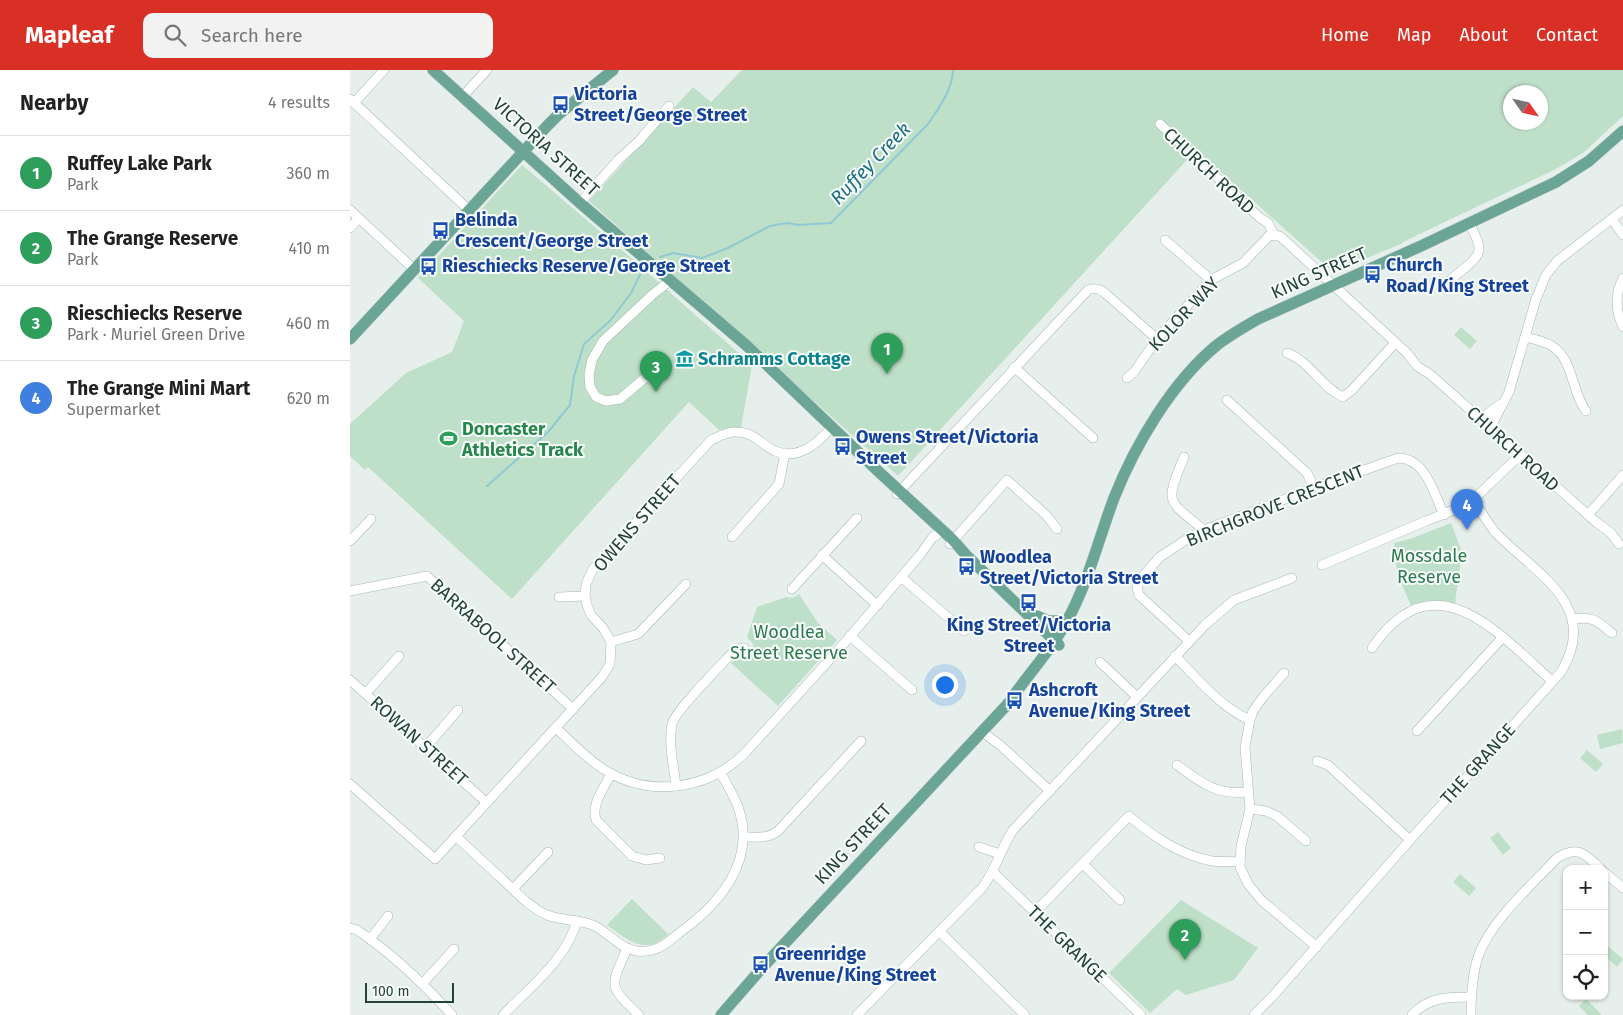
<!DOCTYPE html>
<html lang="en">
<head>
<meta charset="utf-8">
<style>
  :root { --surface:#fff; --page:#f2f2f2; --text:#222; --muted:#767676; --line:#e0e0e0; --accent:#d93025 }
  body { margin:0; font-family:"Fira Sans",sans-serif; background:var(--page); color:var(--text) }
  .controls { position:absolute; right:15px; bottom:15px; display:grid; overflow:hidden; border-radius:10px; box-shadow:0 1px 4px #0004 }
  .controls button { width:45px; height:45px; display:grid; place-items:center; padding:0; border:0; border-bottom:1px solid var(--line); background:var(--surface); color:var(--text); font:25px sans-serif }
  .compass { position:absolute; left:1153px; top:15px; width:45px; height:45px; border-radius:50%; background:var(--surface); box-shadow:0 1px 4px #0004; rotate:124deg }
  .scale { position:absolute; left:15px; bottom:12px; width:89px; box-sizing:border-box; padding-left:5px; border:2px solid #24423a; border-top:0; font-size:14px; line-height:18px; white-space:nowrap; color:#24423a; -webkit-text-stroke:4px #f7fbf9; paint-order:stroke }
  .you { position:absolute; left:594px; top:614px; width:18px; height:18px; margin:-12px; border:4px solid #fff; border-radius:50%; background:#1a73e8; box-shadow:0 0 0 8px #1a73e833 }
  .badge { display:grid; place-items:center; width:32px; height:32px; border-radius:50%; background:var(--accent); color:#fff; font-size:16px; font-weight:700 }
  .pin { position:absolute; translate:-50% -41px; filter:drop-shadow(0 1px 2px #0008) }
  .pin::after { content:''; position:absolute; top:26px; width:18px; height:15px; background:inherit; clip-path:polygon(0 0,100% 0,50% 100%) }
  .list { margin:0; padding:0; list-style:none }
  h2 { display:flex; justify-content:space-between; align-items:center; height:65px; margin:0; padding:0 20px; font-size:21px }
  h2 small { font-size:16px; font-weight:400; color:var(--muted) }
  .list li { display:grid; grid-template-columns:32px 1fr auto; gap:15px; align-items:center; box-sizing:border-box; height:75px; padding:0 20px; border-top:1px solid var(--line) }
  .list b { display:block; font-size:19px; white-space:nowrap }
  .list p { margin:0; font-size:16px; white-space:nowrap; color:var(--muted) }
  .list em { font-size:16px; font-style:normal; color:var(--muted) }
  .icon { flex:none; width:28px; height:28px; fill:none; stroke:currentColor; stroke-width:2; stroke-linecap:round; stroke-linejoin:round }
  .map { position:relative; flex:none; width:1273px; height:945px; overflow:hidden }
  header { display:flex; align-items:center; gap:30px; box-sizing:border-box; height:70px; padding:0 25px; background:var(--accent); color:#fff }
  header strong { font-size:24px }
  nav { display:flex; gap:28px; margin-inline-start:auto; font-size:18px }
  .search { width:350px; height:45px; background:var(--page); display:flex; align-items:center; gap:12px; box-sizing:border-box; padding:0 18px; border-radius:10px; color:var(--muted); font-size:19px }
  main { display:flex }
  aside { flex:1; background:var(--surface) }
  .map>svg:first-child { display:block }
  .green { fill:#bfe0c8; fill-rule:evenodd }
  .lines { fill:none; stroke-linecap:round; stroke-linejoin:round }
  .stream { stroke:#8ec9d4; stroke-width:2 }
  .minor-casing { stroke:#a8b8b2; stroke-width:10 }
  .major-casing { stroke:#c2cac8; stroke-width:12 }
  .minor { stroke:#fff; stroke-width:9 }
  .major { stroke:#6aa596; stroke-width:11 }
  .labels { text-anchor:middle; stroke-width:4; stroke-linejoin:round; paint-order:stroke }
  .transit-label { font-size:18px; font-weight:bold; fill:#164399; stroke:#f7fbf9; text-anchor:start }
  .street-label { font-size:18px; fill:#24423a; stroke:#f7fbf9 }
  .culture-label { font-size:18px; font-weight:bold; fill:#0d838f; stroke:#f7fbf9; text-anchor:start }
  .leisure-label { font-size:18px; font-weight:bold; fill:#27864d; stroke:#f7fbf9; text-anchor:start }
  .park-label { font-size:18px; fill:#2d7a4b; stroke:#f7fbf9 }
  .water-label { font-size:19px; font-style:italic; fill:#1c6f80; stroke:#f7fbf9 }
</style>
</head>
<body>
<header>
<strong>Mapleaf</strong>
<div class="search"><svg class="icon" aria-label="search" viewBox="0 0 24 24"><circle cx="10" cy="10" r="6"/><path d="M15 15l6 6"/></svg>Search here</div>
<nav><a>Home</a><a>Map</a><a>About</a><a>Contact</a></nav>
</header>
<main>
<aside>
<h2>Nearby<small>4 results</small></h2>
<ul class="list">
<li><span class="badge" style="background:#2e9e5b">1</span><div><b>Ruffey Lake Park</b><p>Park</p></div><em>360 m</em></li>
<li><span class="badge" style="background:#2e9e5b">2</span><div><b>The Grange Reserve</b><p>Park</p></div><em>410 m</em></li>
<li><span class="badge" style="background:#2e9e5b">3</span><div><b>Rieschiecks Reserve</b><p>Park · Muriel Green Drive</p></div><em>460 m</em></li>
<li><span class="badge" style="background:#3f7fe0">4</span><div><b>The Grange Mini Mart</b><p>Supermarket</p></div><em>620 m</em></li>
</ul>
</aside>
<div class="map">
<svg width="1273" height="945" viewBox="0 0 1273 945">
  <rect width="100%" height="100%" fill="#e6efeb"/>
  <!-- green -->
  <g class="green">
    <path d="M392,0H1273V46L1233,83L1206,99L1053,172L1051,174L983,202L846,80L548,406L239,131L343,17L361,32ZM1160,22H1190V52H1160Z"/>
    <polygon points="172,95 280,187 402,295 391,358 369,360 339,332 162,529 18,397 15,400 0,386 0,354 56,303 102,282 114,251 68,208"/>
    <polygon points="1111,257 1127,271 1120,279 1104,265"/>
    <polygon points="1101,453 1112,482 1105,533 1093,532 1062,538 1047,503 1044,473 1063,468"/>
    <path d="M449,524L468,553L487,570L428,636L381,593C390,584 404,591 403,574L397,567L407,537L436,527L443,528Z"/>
    <polygon points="1272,659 1273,673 1250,679 1247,665"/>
    <polygon points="1237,680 1253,694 1246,702 1230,688"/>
    <polygon points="1148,762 1161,778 1153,785 1140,768"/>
    <polygon points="1110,804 1126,818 1119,826 1103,812"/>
    <path d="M282,829L318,864C295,887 277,869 257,855Z"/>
    <polygon points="831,830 908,878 884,910 836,925 827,919 800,943 759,903"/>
    <polygon points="1258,876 1273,889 1267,897 1254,885 1254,880"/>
    <polygon points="1236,929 1251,944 1251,945 1238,945 1229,936"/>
  </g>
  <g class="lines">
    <!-- stream -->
    <g class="stream">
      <path d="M310,187L323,183L352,188L378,178L420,156L437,153L449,155L481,153L578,54C588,39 603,19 603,0"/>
      <polyline points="137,416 198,362 220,335 224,306 234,274 260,251 281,223 290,205"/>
    </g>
    <defs>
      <g id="minor">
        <polyline points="113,26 137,0"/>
        <polyline points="0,29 119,140"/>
        <polyline points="4,33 34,0"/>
        <polyline points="810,54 909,147 918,153 924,165"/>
        <polyline points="230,133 268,90 289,71 319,36"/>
        <polyline points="0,140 65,200"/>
        <polyline points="1262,149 1273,165"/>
        <polyline points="0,158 9,148"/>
        <polyline points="919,166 926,165 931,167 1057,283 1067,296 1081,305 1246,452 1261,463 1269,474"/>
        <polyline points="815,170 861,210"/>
        <path d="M1273,208C1265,224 1265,240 1273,257"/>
        <path d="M1094,219C1100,204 1130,193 1129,178C1129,170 1122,160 1119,153"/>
        <path d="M1175,267C1184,269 1194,271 1202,276C1224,290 1221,321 1236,341"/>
        <path d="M937,283C960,291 972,318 993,327L1002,320L1045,273"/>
        <polyline points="309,296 270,329 256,331 246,327 240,317 239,305 242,290 253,271 302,225 321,210"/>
        <polyline points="664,297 743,368"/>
        <polyline points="777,308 784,302 807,269 861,210 893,193 919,166"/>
        <polyline points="877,330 957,403 964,418"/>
        <polyline points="1130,349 1151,334"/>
        <polyline points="1140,358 1159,322 1186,229 1196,205 1207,191 1273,140"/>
        <path d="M834,387C815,434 816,429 854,460"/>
        <path d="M547,424L738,220C745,217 750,219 756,224L807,269"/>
        <polyline points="1238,445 1273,405"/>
        <polyline points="382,467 429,414 435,383"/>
        <polyline points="0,471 21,449"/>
        <polyline points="600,474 657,410 697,446 707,459"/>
        <polyline points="472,485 527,535"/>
        <polyline points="972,495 1076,451 1109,438 1123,430 1170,385"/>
        <polyline points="551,507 614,561"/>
        <polyline points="442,519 507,448"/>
        <polyline points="0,521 77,506 223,639"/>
        <polyline points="209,527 235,526"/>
        <path d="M1223,549C1243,546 1247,551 1262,563"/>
        <polyline points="500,566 562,620"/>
        <path d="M839,571L789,525L787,518L790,509L810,487L834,471L854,460L964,418L1048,388C1076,388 1084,424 1094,445"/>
        <polyline points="261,572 288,564 336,514"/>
        <path d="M1022,578C1084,487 1147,562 1202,611"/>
        <path d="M825,586C848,609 870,637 900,650"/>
        <polyline points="750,592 787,627"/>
        <polyline points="934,603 913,627 903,641 900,650 895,677 900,739 891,776 890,797 898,814 912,831 967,877"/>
        <polyline points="0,610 137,733"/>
        <polyline points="16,623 49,586"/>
        <path d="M206,658C221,672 237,689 255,700C300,728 358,720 395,683L490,578L570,485L582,468L593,460"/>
        <polyline points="631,661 650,675 700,721"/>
        <polyline points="1067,661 1153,567"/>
        <polyline points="76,677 108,640"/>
        <polyline points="967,691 978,695 1060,770"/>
        <path d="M827,695C851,713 866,725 898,722"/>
        <path d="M261,704C254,718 241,734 246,750L282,786L296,790L310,788"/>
        <path d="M0,714L85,789L252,607L260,594L261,572L253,558L241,545L237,535L235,526L236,514L243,499L361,370C368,367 375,363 383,362C405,361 408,373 425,381C448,391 468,373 482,357"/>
        <path d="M326,716C324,697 318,674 322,654C325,641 373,593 385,580L394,578"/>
        <polyline points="900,739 916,741 927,746 956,771"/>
        <path d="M106,766C121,781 137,795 153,810C167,823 179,837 197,845C212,851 230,849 245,856C258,863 271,879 287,881C309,883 317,872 333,860C370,833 404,792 390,743C386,728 377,715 370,702"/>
        <path d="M394,767C406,767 418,769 428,761L511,671"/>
        <polyline points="629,777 650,784"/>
        <polyline points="733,794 770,830"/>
        <polyline points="643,802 791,945"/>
        <polyline points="1254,802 1273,818"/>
        <polyline points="163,819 198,782"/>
        <path d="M685,842L779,746C804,767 830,785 862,791C871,792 881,791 890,792"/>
        <path d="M0,858L7,860C43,884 73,913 102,945"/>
        <polyline points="590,862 675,945"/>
        <polyline points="20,869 38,846"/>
        <path d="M277,878C261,917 257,915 289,945"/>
        <polyline points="73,913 104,879"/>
        <path d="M153,945C180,917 216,890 227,851"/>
        <path d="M507,945L632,818C646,800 651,778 663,760L855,555L884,530L942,508"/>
        <path d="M904,945L922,927L1060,770L1211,602C1252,535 1184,503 1145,462C1138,453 1130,440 1123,430"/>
        <path d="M1062,945C1078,927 1098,927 1121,927"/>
        <path d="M1121,945C1121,926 1122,906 1128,887C1140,851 1181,816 1207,788C1228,775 1235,784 1251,799"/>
      </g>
      <g id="major">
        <polyline points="83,0 230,133 396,275 529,402 603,470 616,485 709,575"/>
        <polyline points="0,269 198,55 209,44 263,0"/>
        <polyline points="687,546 698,551 717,551"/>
        <path d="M662,628C680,602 702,579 717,551C738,513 749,468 764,428C785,375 822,312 867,275C880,265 894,257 908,249L1071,176L1206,112L1239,91L1273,61"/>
        <polyline points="371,945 411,899 667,624"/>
      </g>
    </defs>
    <!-- minor casing -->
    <use href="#minor" class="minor-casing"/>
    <!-- major casing -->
    <use href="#major" class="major-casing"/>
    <!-- minor -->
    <use href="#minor" class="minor"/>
    <!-- major -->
    <use href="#major" class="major"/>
  </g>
  <!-- icons -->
  <defs>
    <symbol id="bus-bare" viewBox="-9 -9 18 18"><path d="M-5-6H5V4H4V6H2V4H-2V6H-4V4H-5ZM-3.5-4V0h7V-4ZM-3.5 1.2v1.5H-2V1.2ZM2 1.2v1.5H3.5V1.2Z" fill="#1a4fb4" stroke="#f7fbf9" stroke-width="2.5" paint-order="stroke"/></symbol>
    <symbol id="museum-bare" viewBox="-9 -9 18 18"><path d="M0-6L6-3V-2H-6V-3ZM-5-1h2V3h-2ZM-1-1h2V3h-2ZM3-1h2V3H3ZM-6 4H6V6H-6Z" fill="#0f9aa8" stroke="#f7fbf9" stroke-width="2.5" paint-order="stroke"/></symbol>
    <symbol id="stadium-bare" viewBox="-9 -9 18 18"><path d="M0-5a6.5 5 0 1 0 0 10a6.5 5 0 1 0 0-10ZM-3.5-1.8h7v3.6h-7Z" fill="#2e9e5b" stroke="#f7fbf9" stroke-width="2.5" paint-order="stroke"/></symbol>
  </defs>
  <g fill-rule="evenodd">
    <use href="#bus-bare" x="198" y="22" width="25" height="25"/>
    <use href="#bus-bare" x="78" y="148" width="25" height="25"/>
    <use href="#bus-bare" x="66" y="184" width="25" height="25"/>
    <use href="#bus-bare" x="1010" y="192" width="25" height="25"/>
    <use href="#museum-bare" x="322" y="276" width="25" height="25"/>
    <use href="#stadium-bare" x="86" y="356" width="25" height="25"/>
    <use href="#bus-bare" x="480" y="364" width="25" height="25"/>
    <use href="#bus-bare" x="604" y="484" width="25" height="25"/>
    <use href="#bus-bare" x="666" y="520" width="25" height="25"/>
    <use href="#bus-bare" x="652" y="618" width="25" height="25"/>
    <use href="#bus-bare" x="398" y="882" width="25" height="25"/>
  </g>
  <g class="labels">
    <!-- transit labels -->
    <g class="transit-label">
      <text x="224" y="30">Victoria<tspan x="224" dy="21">Street/George Street</tspan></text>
      <text x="105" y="156">Belinda<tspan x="105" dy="21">Crescent/George Street</tspan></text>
      <text x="1036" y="201">Church<tspan x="1036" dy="21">Road/King Street</tspan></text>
      <text x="92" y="202">Rieschiecks Reserve/George Street</text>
      <text x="506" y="373">Owens Street/Victoria<tspan x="506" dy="21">Street</tspan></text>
      <text x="630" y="493">Woodlea<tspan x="630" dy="21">Street/Victoria Street</tspan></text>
      <text x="679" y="561" text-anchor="middle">King Street/Victoria<tspan x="679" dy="21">Street</tspan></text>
      <text x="679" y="626">Ashcroft<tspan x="679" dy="21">Avenue/King Street</tspan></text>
      <text x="425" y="890">Greenridge<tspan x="425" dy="21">Avenue/King Street</tspan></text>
    </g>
    <!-- street labels -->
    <g class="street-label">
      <text transform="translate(196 77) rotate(42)" y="6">VICTORIA STREET</text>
      <text transform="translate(859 101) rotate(43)" y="6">CHURCH ROAD</text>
      <text transform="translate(969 203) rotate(-24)" y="6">KING STREET</text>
      <text transform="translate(834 244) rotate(-47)" y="6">KOLOR WAY</text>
      <text transform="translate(1163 379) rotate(42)" y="6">CHURCH ROAD</text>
      <text transform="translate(925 436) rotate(-22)" y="6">BIRCHGROVE CRESCENT</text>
      <text transform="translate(287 453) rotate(-49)" y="6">OWENS STREET</text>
      <text transform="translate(143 566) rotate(42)" y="6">BARRABOOL STREET</text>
      <text transform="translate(69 671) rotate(42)" y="6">ROWAN STREET</text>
      <text transform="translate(1128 694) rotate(-48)" y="6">THE GRANGE</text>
      <text transform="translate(503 774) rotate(-47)" y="6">KING STREET</text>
      <text transform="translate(717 874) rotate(44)" y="6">THE GRANGE</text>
    </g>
    <!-- culture labels -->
    <g class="culture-label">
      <text x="348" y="295">Schramms Cottage</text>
    </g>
    <!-- leisure labels -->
    <g class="leisure-label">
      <text x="112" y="365">Doncaster<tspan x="112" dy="21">Athletics Track</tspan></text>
    </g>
    <!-- park labels -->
    <g class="park-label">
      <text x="1079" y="492">Mossdale<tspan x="1079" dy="21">Reserve</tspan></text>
      <text x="439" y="568">Woodlea<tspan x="439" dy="21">Street Reserve</tspan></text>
    </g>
    <!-- water labels -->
    <g class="water-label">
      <text transform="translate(520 93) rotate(-46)" y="7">Ruffey Creek</text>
    </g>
  </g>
</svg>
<div class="controls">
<button>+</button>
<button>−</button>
<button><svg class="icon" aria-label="locate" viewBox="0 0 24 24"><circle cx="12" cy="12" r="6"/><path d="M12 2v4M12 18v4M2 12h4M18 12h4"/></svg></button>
</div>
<svg class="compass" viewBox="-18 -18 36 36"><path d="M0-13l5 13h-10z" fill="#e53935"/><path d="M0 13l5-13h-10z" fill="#767676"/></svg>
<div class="scale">100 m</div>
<div class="you"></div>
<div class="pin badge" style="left:537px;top:304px;background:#2e9e5b">1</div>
<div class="pin badge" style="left:835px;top:890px;background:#2e9e5b">2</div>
<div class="pin badge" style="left:306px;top:322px;background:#2e9e5b">3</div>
<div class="pin badge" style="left:1117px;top:460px;background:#3f7fe0">4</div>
</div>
</main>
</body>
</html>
